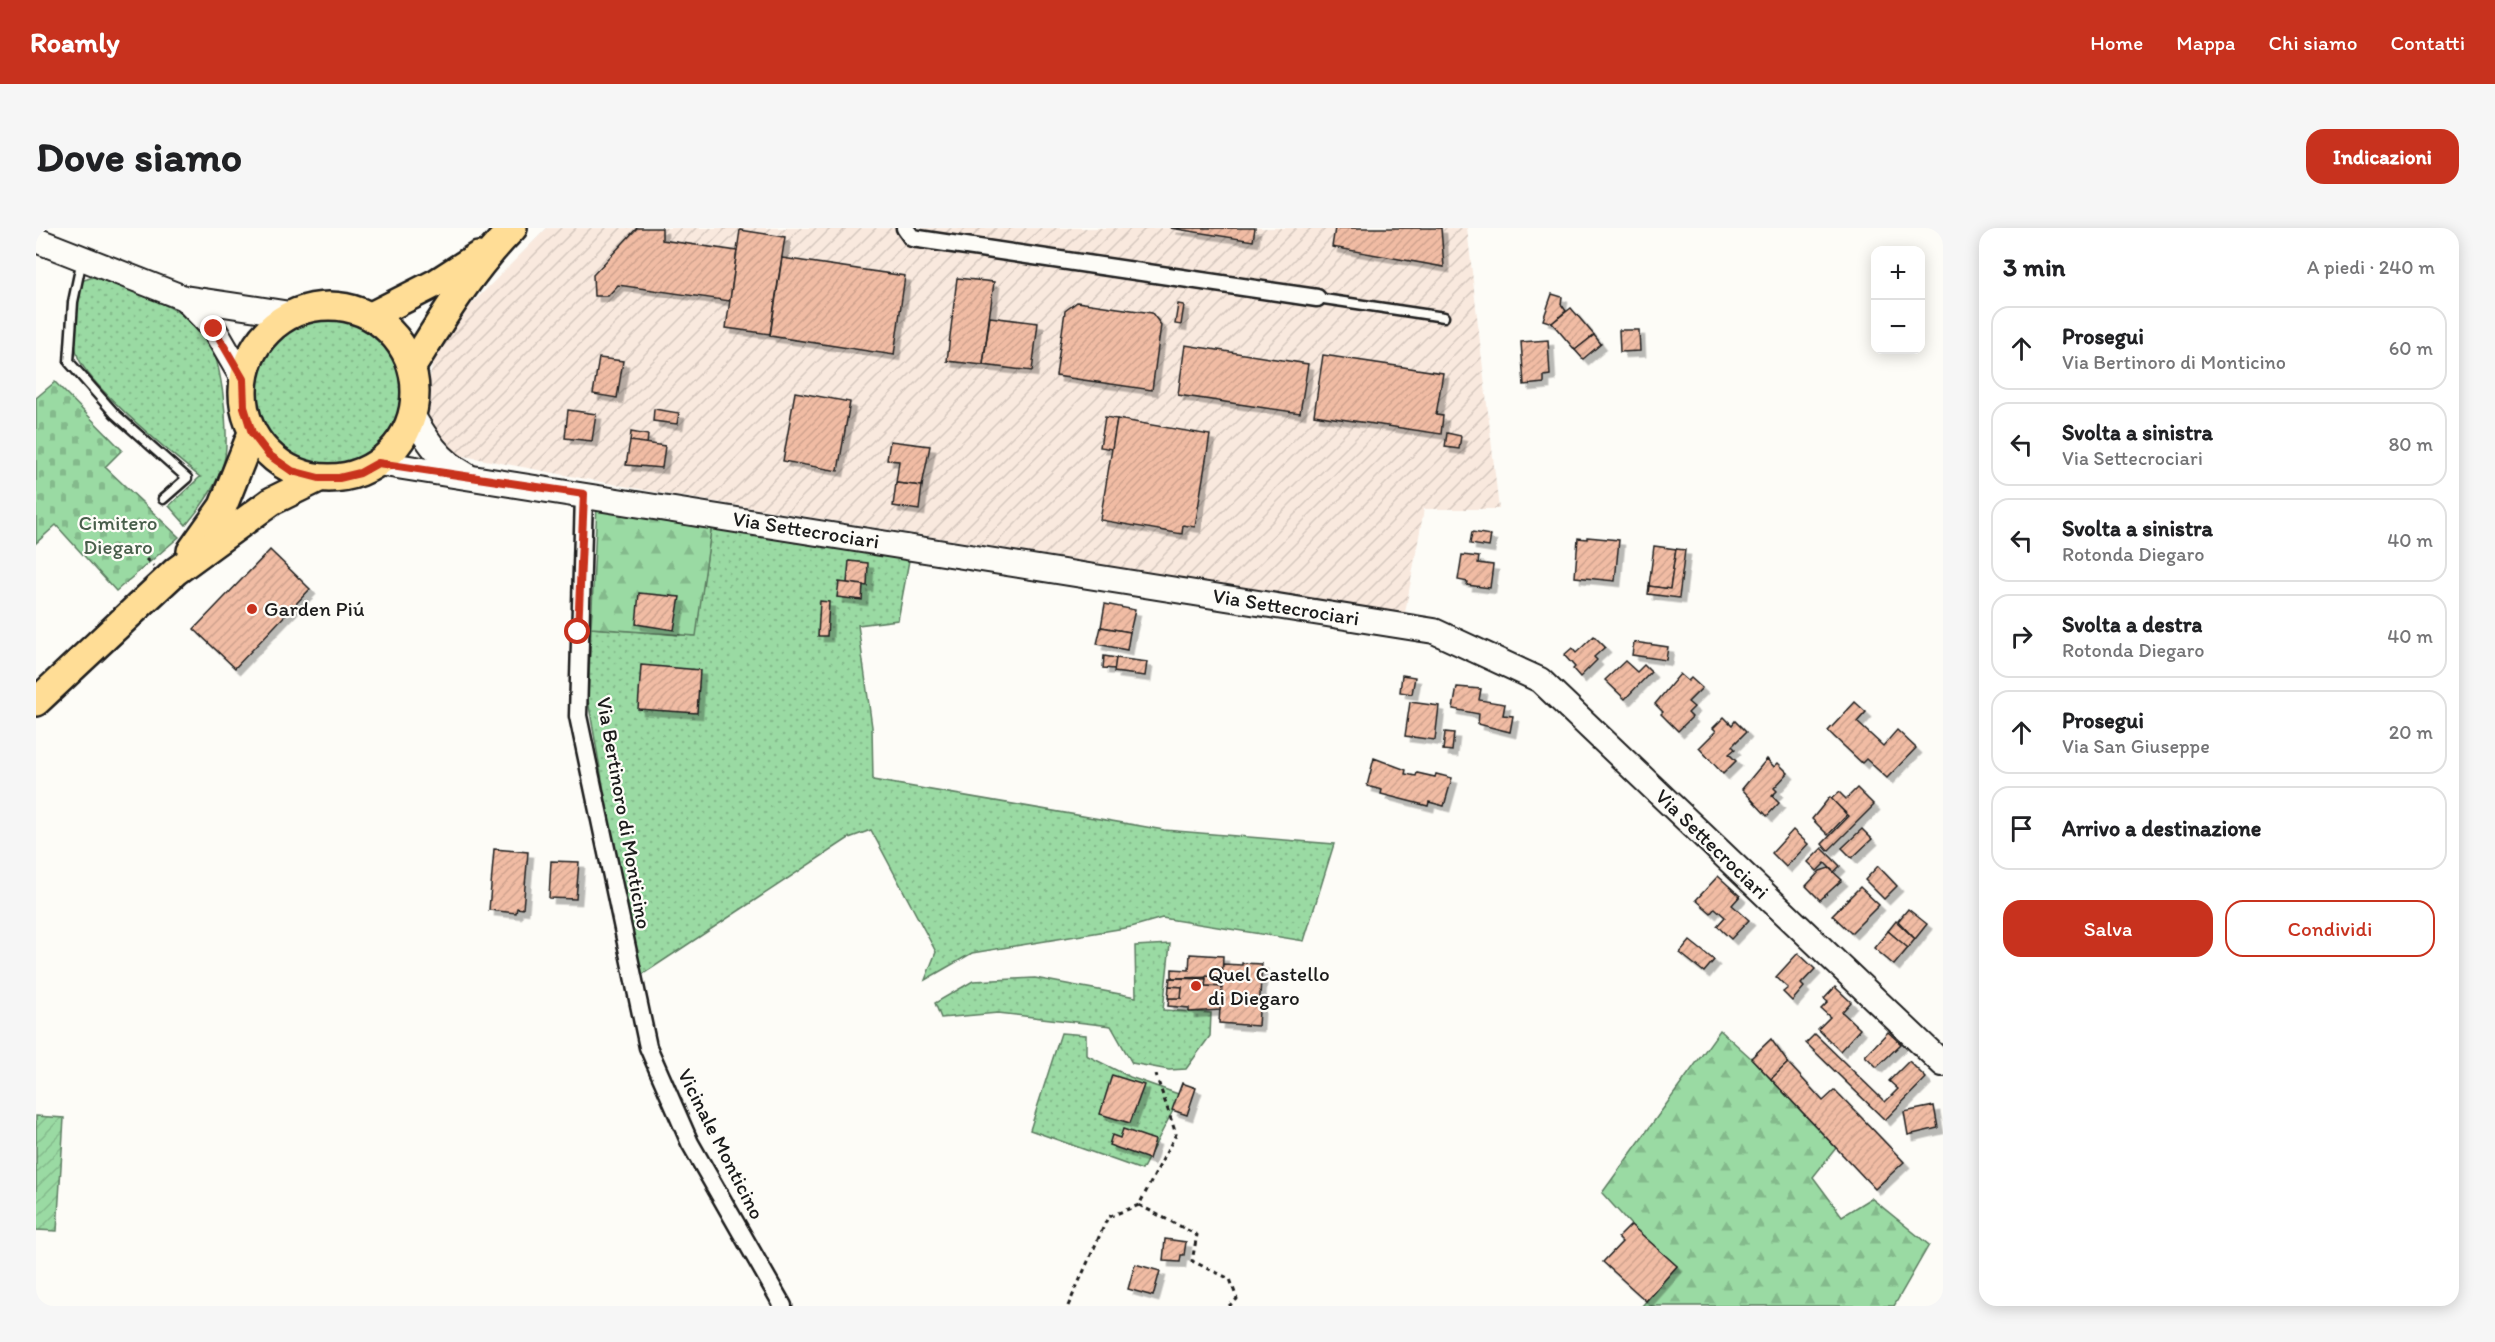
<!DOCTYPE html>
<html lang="it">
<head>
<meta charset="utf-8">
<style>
  :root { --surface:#fff; --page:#f6f6f6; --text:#202124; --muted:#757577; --line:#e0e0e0; --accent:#c8321e }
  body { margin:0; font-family:Itim,sans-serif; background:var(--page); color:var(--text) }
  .controls { position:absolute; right:18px; top:18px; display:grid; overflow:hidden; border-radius:12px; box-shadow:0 3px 15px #0003 }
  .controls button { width:54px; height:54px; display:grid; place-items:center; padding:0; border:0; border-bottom:2px solid var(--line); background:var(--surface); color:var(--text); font:30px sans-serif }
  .stop { position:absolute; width:18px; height:18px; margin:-14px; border:4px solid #c8321e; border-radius:50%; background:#fff }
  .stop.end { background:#c8321e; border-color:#fff; box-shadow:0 2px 6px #0008 }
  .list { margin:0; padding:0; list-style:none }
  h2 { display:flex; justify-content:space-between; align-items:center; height:78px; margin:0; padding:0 24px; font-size:26px }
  h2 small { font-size:20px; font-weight:400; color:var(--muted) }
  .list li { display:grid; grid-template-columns:39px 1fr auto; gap:18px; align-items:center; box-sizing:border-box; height:84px; margin:0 12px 12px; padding:0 12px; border:2px solid var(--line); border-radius:18px }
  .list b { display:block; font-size:22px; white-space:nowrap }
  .list p { margin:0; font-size:20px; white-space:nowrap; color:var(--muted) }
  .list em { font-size:20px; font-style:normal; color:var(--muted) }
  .actions { display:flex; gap:12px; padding:18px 24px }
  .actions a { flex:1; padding:14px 0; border:2px solid var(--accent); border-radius:18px; text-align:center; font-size:21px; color:var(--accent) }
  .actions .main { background:var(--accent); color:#fff }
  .icon { flex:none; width:33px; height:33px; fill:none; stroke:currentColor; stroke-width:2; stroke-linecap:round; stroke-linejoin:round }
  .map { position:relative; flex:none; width:1907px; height:1078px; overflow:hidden; border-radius:18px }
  header { display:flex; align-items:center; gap:36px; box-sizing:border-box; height:84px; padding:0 30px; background:var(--accent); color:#fff }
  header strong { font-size:28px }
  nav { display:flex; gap:33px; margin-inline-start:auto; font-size:21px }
  .intro { display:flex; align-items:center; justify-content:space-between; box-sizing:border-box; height:144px; padding:0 36px }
  h1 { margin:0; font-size:42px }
  .button { padding:15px 27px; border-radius:18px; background:var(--accent); color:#fff; font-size:21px; font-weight:700 }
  main { display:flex; gap:36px; padding:0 36px }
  aside { flex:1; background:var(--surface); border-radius:18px; box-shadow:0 3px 15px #0003 }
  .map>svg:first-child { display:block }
  .industrial { fill:url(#industrial-furrows) }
  .grass { fill:url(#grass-dots); stroke:#5b7b60; stroke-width:1.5 }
  .forest { fill:url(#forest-firs); stroke:#5b7b60; stroke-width:1.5 }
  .cemetery { fill:url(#cemetery-stones); stroke:#5b7b60; stroke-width:1.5 }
  .garden { fill:url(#garden-furrows); stroke:#5b7b60; stroke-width:1.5 }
  .building { fill:url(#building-hatch); stroke:#1c1c1c; stroke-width:1.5; filter:url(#shadow) }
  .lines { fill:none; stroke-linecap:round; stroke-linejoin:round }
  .lane-casing { stroke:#1c1c1c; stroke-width:13 }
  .street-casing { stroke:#1c1c1c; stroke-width:21 }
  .secondary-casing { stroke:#1c1c1c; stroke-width:28 }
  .primary-casing { stroke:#1c1c1c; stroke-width:32 }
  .path { stroke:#1c1c1c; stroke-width:3; stroke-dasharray:4.5 4.5; stroke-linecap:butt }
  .lane { stroke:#fdfcf7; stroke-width:8 }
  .street { stroke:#fdfcf7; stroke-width:16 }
  .secondary { stroke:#fdfcf7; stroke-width:24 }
  .primary { stroke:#ffdd96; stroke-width:27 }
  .route { stroke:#c8321e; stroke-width:8 }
  .poi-dot { fill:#c8321e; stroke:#fdfcf7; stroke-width:2 }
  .labels { text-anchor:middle; stroke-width:4.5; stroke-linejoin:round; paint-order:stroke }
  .park-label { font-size:21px; fill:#485e4b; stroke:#fdfcf7 }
  .street-label { font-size:21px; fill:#1c1c1c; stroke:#fdfcf7 }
  .poi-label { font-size:21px; fill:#1c1c1c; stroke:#fdfcf7; text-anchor:start }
</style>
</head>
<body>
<header>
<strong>Roamly</strong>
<nav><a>Home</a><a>Mappa</a><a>Chi siamo</a><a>Contatti</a></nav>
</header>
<div class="intro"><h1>Dove siamo</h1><a class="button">Indicazioni</a></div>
<main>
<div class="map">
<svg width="1907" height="1078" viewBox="0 0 1907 1078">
  <defs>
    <pattern id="industrial-furrows" width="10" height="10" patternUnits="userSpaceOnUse" patternTransform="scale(1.5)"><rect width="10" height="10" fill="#f9e9de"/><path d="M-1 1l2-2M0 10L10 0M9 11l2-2" fill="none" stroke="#d5c7be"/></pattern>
    <pattern id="grass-dots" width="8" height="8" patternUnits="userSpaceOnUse" patternTransform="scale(1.5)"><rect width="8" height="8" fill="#9adaa3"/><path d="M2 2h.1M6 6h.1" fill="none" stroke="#84ba8c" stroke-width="1.8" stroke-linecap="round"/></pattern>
    <pattern id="forest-firs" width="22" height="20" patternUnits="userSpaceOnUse" patternTransform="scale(1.5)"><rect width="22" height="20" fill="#9adaa3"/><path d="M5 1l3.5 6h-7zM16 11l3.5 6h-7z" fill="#84ba8c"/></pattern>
    <pattern id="cemetery-stones" width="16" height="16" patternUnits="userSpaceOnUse" patternTransform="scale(1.5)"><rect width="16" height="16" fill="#9adaa3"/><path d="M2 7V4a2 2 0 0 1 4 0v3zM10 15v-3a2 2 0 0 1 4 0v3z" fill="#84ba8c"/></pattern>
    <pattern id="garden-furrows" width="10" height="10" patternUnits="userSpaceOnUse" patternTransform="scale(1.5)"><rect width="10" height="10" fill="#9adaa3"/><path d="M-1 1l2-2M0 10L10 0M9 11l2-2" fill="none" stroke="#84ba8c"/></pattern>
    <pattern id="building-hatch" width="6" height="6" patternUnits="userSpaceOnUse" patternTransform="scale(1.5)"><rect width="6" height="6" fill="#f1bca4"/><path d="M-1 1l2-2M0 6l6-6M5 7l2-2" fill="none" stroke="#cea18d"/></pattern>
    <filter id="shadow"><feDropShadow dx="5.5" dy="5.5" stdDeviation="0" flood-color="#0004"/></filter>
  </defs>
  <rect width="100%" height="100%" fill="#fdfcf7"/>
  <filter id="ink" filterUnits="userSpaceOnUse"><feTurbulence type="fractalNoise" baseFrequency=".0167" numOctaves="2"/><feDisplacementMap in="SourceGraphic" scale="12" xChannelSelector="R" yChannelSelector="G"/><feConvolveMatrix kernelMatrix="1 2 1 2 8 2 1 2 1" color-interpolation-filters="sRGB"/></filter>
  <g filter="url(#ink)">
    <!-- industrial -->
    <polygon class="industrial" points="511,0 1431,0 1463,281 1388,281 1369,385 630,266 422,227 395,200 389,175 396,139 408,104"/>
    <!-- grass -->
    <g class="grass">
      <path d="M57,49C94,62 139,75 167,104C186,123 193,203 189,229C184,253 166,278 150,297L133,278L164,249C137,227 49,156 41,126C35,102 39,76 45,53Z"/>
      <circle cx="293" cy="164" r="73"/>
      <polygon points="676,295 874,327 862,392 822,397 836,499 837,552 1128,602 1298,616 1268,713 1126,690 1095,699 936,725 889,752 900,724 835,602 813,610 601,750 552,472 555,400 659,408"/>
      <polygon points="1134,716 1127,782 1175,785 1174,808 1150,841 1133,842 1096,835 1075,798 962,785 905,790 899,775 937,753 999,750 1100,769 1099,718"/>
      <polygon points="1025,805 1050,807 1050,827 1094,849 1145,867 1106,942 994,902"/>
    </g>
    <!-- forest -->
    <g class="forest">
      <polygon points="561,277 676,295 660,408 555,400"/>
      <polygon points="1684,802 1715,830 1800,920 1777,949 1806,988 1835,970 1893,1017 1858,1078 1606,1078 1641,1038 1595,997 1566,965"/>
    </g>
    <!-- cemetery -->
    <polygon class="cemetery" points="19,154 86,222 69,239 143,309 80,363 20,297 0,315 0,170"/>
    <!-- garden -->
    <polygon class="garden" points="0,888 28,890 21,1003 0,1002"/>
    <!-- building -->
    <g class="building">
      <polygon points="601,0 626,0 626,12 701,23 694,73 582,57 572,68 558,68 557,47"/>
      <polygon points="1134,0 1219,0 1217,13"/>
      <polygon points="1299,0 1405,0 1408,39 1296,19"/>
      <polygon points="704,2 749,9 734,106 690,100"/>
      <polygon points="746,30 869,48 858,127 734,108"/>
      <polygon points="921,50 958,54 947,137 911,133"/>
      <polygon points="1516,66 1526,69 1525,76 1530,83 1516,95 1507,92"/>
      <polygon points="1041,74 1116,85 1125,97 1116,162 1020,148 1029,83"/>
      <polygon points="1142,76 1148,77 1145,97 1139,96"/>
      <polygon points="1535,80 1558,107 1539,122 1516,95"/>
      <polygon points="954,89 1002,95 996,143 947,137"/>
      <polygon points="1583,102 1603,102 1604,123 1584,124"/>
      <polygon points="1558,107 1565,116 1547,131 1539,122"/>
      <polygon points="1512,112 1514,147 1508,148 1508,155 1488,157 1485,114"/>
      <polygon points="1149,117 1272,136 1264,185 1142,167"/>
      <polygon points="1287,127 1407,145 1400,187 1407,188 1405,206 1278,187"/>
      <polygon points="563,130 587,133 581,170 557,166"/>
      <polygon points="759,164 814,174 802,243 747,233"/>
      <polygon points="618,181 643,185 641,196 617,193"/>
      <polygon points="532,182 560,186 556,213 529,210"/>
      <polygon points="1069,189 1081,191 1076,221 1064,219"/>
      <polygon points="1081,191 1174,207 1159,299 1147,297 1146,306 1064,292"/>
      <polygon points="595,204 612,207 611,216 594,213"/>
      <polygon points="1411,205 1425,208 1423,221 1409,219"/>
      <polygon points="594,213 629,218 626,240 590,237"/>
      <polygon points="854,213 894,218 886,258 860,255 863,233 851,232"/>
      <polygon points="860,255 886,258 883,282 857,278"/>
      <polygon points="1436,304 1455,307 1453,319 1434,316"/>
      <polygon points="1551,309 1583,312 1579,353 1539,349 1542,310 1551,311"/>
      <polygon points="1618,318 1640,321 1634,361 1613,358"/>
      <polygon points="1640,321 1649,322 1643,370 1612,366 1613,358 1634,361"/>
      <polygon points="234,322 274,361 199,440 158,401"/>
      <polygon points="1426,327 1443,329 1442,335 1457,337 1454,360 1431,357 1432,354 1422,352"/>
      <polygon points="813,333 832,335 831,358 811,355"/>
      <polygon points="803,354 827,357 826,372 801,369"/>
      <polygon points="603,365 644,369 638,402 600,396"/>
      <polygon points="784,373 793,374 791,408 782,408"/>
      <polygon points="1069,376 1099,382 1094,404 1065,399"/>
      <polygon points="1065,399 1094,404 1091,422 1061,416"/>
      <polygon points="1558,408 1569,419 1558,429 1561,432 1544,449 1537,441 1539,439 1528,427 1536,420 1540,425"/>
      <polygon points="1598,414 1632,419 1630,432 1596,427"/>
      <polygon points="1068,428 1080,430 1079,441 1067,440"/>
      <polygon points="1080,430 1111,434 1109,448 1078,444"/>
      <polygon points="1589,433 1601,444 1608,437 1615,444 1589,471 1569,452"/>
      <polygon points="605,437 664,442 661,485 602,481"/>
      <polygon points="1644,446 1652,453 1655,450 1666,460 1652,474 1658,479 1652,485 1656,489 1642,503 1625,486 1627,484 1619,476"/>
      <polygon points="1366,447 1379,449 1376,466 1364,464"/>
      <polygon points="1421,459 1445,461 1443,472 1469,476 1467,487 1477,488 1474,504 1442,496 1443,486 1417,481"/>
      <polygon points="1374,474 1403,478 1399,512 1369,508"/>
      <polygon points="1819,474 1830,484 1821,494 1847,518 1861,502 1880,520 1851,550 1830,531 1826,535 1792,503"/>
      <polygon points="1688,489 1696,497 1699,493 1710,504 1696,518 1699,521 1693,526 1700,533 1687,546 1663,520 1680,503 1677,500"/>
      <polygon points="1409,504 1418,505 1416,523 1407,522"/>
      <polygon points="1338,530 1370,542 1369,546 1380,548 1381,545 1399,549 1400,546 1416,550 1408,578 1393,574 1392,578 1345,566 1346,562 1331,558"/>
      <polygon points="1731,531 1738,539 1742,535 1752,545 1738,560 1741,563 1736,568 1743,575 1731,588 1706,561"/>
      <polygon points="1821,560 1838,577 1792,623 1786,616 1813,588 1795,571 1803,564 1810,571"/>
      <polygon points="1794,569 1811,587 1792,607 1776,591"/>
      <polygon points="1826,601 1836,611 1816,630 1806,620"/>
      <polygon points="1757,602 1772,616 1750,639 1736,625"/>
      <polygon points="1786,620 1804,638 1798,644 1789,635 1781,643 1772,634"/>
      <polygon points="458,621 492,624 487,681 481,680 480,685 453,682"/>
      <polygon points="515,633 543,634 540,671 513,670"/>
      <polygon points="1842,638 1861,658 1848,671 1829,652"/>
      <polygon points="1793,640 1806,652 1784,672 1770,658 1784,643"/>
      <polygon points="1682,648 1704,668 1696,677 1713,692 1695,711 1681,698 1689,689 1679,680 1675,685 1660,672"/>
      <polygon points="1824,659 1843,677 1815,705 1796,687"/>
      <polygon points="1872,681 1891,696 1879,711 1862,693"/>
      <polygon points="1860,693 1879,711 1872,720 1852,703"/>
      <polygon points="1852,703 1872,720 1858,737 1838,720"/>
      <polygon points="1654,713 1678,732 1668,744 1644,725"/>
      <polygon points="1762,725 1779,741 1765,756 1768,759 1756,773 1747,764 1752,760 1740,749"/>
      <polygon points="1154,726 1187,728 1186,749 1136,750 1136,741 1153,742"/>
      <polygon points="1206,735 1226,736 1222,798 1183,795 1187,736 1206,737"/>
      <polygon points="1170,748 1186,749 1186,759 1169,758"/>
      <polygon points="1134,750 1170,751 1169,758 1186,759 1184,782 1153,784 1153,780 1132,778 1133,770 1145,770 1146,759 1133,758"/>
      <polygon points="1133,758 1146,759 1145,770 1132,770"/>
      <polygon points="1799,759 1815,774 1806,784 1824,801 1804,823 1782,801 1794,789 1785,781 1792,774 1788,771"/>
      <polygon points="1852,804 1865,816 1841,839 1829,828"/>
      <polygon points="1779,806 1849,874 1862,861 1853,853 1873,833 1890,850 1849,892 1770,815"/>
      <polygon points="1735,811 1752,835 1735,851 1715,830"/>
      <polygon points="1752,835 1787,873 1799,862 1868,934 1839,961 1735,851"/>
      <polygon points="1076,847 1108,857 1094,895 1064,886"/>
      <polygon points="1146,855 1160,860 1151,887 1136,882"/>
      <polygon points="1898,878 1902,900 1872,907 1868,884"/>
      <polygon points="1087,901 1119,912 1113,931 1073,917 1076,907 1084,910"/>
      <polygon points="1595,997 1641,1038 1610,1073 1567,1034 1586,1014 1582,1010"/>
      <polygon points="1129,1011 1150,1014 1148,1027 1145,1027 1144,1034 1127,1033"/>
      <polygon points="1099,1036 1124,1043 1117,1068 1092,1061"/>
    </g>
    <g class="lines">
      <defs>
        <g id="lane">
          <polyline points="46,31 37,74 33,134 79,186 151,250 127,271"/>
          <polyline points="1281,70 1408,89"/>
        </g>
        <g id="street">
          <polyline points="869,0 876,10 1281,70"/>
          <polyline points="548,266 542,488 612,819 654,915 747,1078"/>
        </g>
        <g id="secondary">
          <polyline points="0,12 148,70 254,86"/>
          <polyline points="148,70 178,101 207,151"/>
          <path d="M376,187C391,212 403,232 429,246"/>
          <polyline points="342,235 1398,403 1504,452 1907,836"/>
        </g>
        <g id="primary">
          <circle cx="293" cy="164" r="86"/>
          <polyline points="335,88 400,55 442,28"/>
          <path d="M376,139C406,90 436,41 477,0"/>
          <polyline points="155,323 187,278 216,205"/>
          <polyline points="0,474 140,343 236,273 283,250"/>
        </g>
      </defs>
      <!-- lane casing -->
      <use href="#lane" class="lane-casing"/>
      <!-- street casing -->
      <use href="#street" class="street-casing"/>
      <!-- secondary casing -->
      <use href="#secondary" class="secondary-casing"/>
      <!-- primary casing -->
      <use href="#primary" class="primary-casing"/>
      <!-- path -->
      <g class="path">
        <polyline points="299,261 336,254"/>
        <polyline points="110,331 117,338"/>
        <polyline points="1103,977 1161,1007 1156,1033 1194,1051 1201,1071 1193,1078"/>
        <polyline points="1032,1078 1072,989 1103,977 1140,906 1120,847"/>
      </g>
      <!-- lane -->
      <use href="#lane" class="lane"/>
      <!-- street -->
      <use href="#street" class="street"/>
      <!-- secondary -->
      <use href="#secondary" class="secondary"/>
      <!-- primary -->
      <use href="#primary" class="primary"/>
    </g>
  </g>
  <g class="lines" filter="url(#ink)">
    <!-- route -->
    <polyline class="route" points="178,101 207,151 208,179 216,205 233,227 256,243 283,250 303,250 324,245 342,235 548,266 542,404"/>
  </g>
  <!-- markers -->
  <g class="poi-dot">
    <circle cx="216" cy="381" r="6"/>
    <circle cx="1160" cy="758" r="6"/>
  </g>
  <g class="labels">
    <!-- park labels -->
    <g class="park-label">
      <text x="82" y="302">Cimitero<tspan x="82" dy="24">Diegaro</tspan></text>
    </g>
    <!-- street labels -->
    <g class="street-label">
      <text transform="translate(770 302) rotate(9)" y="7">Via Settecrociari</text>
      <text transform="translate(1250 379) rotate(9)" y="7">Via Settecrociari</text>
      <text transform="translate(588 585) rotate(80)" y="7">Via Bertinoro di Monticino</text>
      <text transform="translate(1676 616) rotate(44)" y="7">Via Settecrociari</text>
      <text transform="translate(685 916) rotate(63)" y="7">Vicinale Monticino</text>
    </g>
    <!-- poi labels -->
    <g class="poi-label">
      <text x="228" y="388">Garden Piú</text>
      <text x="1172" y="753">Quel Castello<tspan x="1172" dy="24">di Diegaro</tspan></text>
    </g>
  </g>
</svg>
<div class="controls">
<button>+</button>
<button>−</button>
</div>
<div class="stop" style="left:542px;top:404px"></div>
<div class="stop end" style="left:178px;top:101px"></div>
</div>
<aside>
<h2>3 min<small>A piedi · 240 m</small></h2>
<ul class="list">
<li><svg class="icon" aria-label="ahead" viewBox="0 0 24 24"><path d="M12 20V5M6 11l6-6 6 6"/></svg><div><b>Prosegui</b><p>Via Bertinoro di Monticino</p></div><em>60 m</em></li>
<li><svg class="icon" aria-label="left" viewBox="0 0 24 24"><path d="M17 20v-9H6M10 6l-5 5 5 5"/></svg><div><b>Svolta a sinistra</b><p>Via Settecrociari</p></div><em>80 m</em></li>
<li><svg class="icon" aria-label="left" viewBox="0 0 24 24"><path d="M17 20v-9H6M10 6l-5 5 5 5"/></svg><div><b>Svolta a sinistra</b><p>Rotonda Diegaro</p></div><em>40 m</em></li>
<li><svg class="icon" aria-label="right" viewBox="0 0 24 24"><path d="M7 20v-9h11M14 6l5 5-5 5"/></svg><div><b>Svolta a destra</b><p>Rotonda Diegaro</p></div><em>40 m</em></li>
<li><svg class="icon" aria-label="ahead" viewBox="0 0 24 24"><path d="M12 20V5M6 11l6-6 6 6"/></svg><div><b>Prosegui</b><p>Via San Giuseppe</p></div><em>20 m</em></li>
<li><svg class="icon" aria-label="arrive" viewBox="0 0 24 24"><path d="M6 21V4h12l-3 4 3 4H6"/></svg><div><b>Arrivo a destinazione</b></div></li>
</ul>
<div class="actions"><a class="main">Salva</a><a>Condividi</a></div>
</aside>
</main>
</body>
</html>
